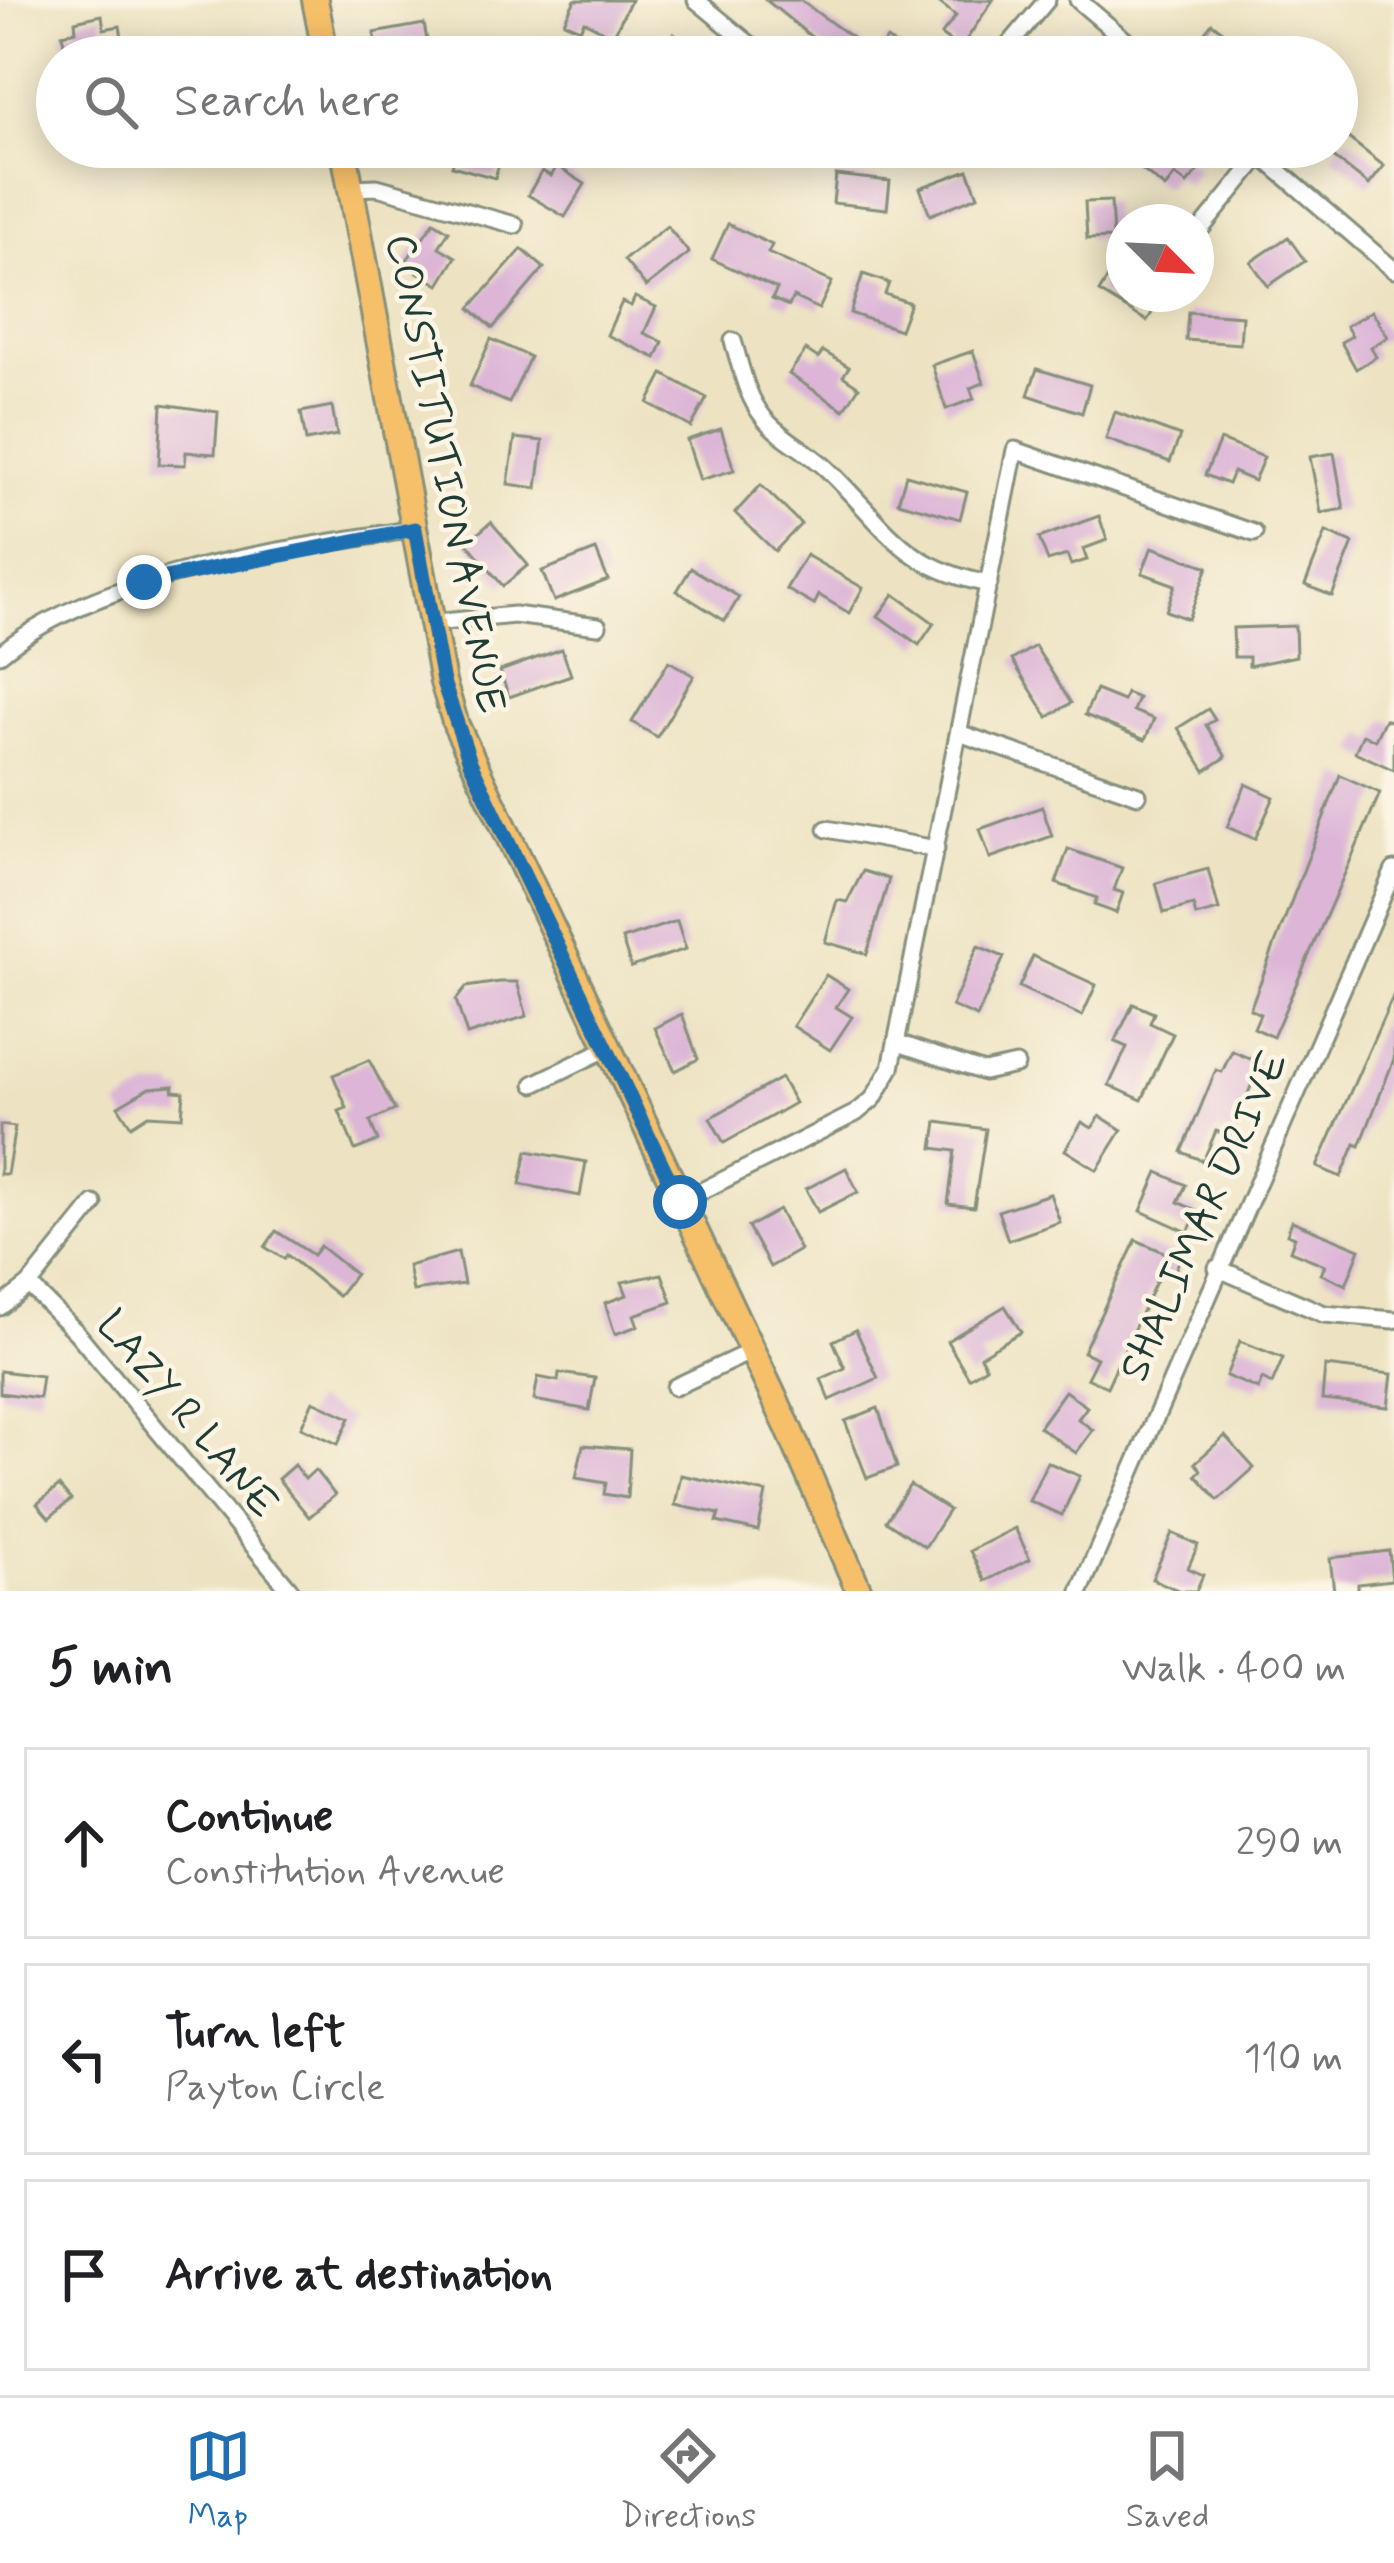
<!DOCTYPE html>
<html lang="en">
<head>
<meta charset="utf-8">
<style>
  :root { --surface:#fff; --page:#f2f2f2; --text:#202124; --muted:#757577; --line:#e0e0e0; --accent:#1f6fb2 }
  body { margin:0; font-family:Mynerve,sans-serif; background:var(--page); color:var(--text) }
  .compass { position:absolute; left:1106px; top:204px; width:108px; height:108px; border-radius:50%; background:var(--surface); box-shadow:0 6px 30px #0003; rotate:114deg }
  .stop { position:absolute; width:36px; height:36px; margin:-27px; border:9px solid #1f6fb2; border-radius:50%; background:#fff }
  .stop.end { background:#1f6fb2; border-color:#fff; box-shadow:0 3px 12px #0008 }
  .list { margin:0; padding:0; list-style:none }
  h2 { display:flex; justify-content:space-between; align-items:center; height:156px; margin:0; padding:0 48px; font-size:51px }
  h2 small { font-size:39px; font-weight:400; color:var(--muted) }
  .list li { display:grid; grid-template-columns:78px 1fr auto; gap:36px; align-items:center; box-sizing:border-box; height:192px; margin:0 24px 24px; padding:0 24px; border:3px solid var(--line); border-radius:0px }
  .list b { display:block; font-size:45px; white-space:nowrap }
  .list p { margin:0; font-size:39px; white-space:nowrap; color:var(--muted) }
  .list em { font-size:39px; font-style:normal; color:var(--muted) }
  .icon { flex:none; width:66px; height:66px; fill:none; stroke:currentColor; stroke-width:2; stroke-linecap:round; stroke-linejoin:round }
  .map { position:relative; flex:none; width:1394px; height:1591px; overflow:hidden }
  .search { position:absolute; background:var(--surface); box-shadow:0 6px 30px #0003; left:36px; right:36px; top:36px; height:132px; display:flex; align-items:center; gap:30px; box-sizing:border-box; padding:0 42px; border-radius:66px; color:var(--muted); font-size:45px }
  .sheet { height:804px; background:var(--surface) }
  nav { display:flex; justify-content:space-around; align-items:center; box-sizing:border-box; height:168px; border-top:3px solid var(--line); background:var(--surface); font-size:33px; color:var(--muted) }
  nav a { display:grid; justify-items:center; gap:6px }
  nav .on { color:var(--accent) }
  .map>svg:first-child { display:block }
  .building { fill:#dcb5d7 }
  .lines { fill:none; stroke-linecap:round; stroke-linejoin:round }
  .minor-casing { stroke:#86907c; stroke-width:21 }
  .primary-casing { stroke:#86907c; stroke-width:30 }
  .minor { stroke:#fff; stroke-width:15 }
  .primary { stroke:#f6c06b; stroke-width:24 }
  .route { stroke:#1f6fb2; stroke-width:15 }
  .labels { text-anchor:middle; stroke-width:9; stroke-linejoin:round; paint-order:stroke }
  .street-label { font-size:42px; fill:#1f3d34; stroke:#fcf5e5 }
</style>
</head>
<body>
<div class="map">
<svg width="1394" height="1591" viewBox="0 0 1394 1591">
  <rect width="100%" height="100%" fill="#fcf5e5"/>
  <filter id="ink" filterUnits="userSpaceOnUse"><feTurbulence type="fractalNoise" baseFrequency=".00833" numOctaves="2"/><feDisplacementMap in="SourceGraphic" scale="24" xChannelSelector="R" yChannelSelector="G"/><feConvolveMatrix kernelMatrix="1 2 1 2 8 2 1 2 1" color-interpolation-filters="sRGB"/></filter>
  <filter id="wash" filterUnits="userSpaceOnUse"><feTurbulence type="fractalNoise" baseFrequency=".004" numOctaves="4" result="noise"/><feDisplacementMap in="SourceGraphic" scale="48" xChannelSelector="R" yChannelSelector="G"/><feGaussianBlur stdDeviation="2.7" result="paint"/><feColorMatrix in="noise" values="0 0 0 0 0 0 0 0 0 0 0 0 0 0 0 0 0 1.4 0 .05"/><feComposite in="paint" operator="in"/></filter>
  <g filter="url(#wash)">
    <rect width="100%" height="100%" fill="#ede3c3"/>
    <g id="blocks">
      <!-- building -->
      <g class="building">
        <polygon points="575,0 631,0 613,36 584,21 580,29 564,22"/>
        <polygon points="766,0 800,0 876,55 887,39 912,57 836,57"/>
        <polygon points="936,0 993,0 960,49 941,35 956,16"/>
        <polygon points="102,15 104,29 120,26 124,48 67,57 62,34 76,31 75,21"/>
        <polygon points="1212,23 1257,57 1214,57 1196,43"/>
        <polygon points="424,24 429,52 378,57 374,33"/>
        <polygon points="674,34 693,49 687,57 657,57"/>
        <polygon points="1347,137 1384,166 1369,185 1332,156"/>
        <polygon points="458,147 502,154 495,178 452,166"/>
        <polygon points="1139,147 1171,147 1199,170 1187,184 1175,175 1165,188 1129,159"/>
        <polygon points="557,166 585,184 565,217 528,195 542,171 551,176"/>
        <polygon points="968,170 978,196 930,215 920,188"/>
        <polygon points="836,175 890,181 887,209 833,203"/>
        <polygon points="1111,201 1113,238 1087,239 1085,202"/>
        <polygon points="434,222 449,231 439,247 456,257 439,285 404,264"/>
        <polygon points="728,224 772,245 768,253 832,282 819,309 793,297 789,306 772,299 777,289 712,259"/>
        <polygon points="667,226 689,253 646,287 624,260"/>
        <polygon points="1288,237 1305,261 1268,286 1251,262"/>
        <polygon points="522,249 544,268 493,328 470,308"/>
        <polygon points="1113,269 1124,276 1124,294 1161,298 1147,321 1099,292"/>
        <polygon points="863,274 889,283 885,294 910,303 900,330 850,313"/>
        <polygon points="635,297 656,307 644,333 663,342 656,358 607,335 622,302 631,306"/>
        <polygon points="1372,311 1388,337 1371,347 1376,357 1356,369 1341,342 1352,336 1346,326"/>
        <polygon points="1188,312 1242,316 1240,344 1186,340"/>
        <polygon points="491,339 530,357 509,403 470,386"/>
        <polygon points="806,350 818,358 823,351 849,367 843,376 859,387 844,410 789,374"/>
        <polygon points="973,351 984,383 970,388 974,399 946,409 932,365"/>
        <polygon points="1037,369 1090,385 1082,413 1028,395"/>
        <polygon points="663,374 707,398 691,427 648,403"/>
        <polygon points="162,404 218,412 215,454 186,452 185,465 159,464"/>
        <polygon points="332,406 337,435 306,441 301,412"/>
        <polygon points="1115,412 1180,436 1170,462 1106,439"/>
        <polygon points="721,429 734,470 700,480 687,440"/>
        <polygon points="515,438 543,441 537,488 508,484"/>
        <polygon points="1220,440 1264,457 1254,481 1233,472 1228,484 1205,475"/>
        <polygon points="1334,453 1344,509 1321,513 1310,457"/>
        <polygon points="906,475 967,492 960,519 898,502"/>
        <polygon points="761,485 801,524 775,551 735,513"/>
        <polygon points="1099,516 1107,540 1083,549 1087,560 1071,565 1067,555 1048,561 1039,538"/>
        <polygon points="491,522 528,565 503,586 467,543"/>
        <polygon points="1326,532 1353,543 1332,596 1305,585"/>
        <polygon points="1152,547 1208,567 1188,619 1166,611 1175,585 1142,573"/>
        <polygon points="596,550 608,580 554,601 542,571"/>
        <polygon points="806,555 863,588 849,613 819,595 814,605 786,589"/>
        <polygon points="691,568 739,597 725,621 677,591"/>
        <polygon points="894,594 934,623 919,645 878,616"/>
        <polygon points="1295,626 1296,656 1249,666 1249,657 1234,657 1233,628"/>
        <polygon points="1035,646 1071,703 1048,717 1012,660"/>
        <polygon points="562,649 571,675 509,697 500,671"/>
        <polygon points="669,661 694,676 657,737 632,722"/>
        <polygon points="1096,690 1123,701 1126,693 1138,698 1133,711 1154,719 1145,740 1085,715"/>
        <polygon points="1208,709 1215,720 1206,725 1226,757 1205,771 1178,728"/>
        <polygon points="1385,719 1394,723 1394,770 1355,752 1363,734 1375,740"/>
        <polygon points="1340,775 1380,793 1273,1037 1254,1028 1260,1014 1250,1009"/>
        <polygon points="1246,784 1274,797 1255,839 1227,827"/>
        <polygon points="1042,807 1052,836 990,858 980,829"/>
        <polygon points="1068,849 1122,868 1114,890 1123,893 1116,913 1094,905 1097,898 1056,883"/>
        <polygon points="1208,869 1219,910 1196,916 1193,905 1164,913 1156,883"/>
        <polygon points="863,871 889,879 867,954 825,942 837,900 847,902"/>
        <polygon points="677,921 686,949 631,967 622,939"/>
        <polygon points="978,946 1004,957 977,1017 952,1006"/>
        <polygon points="1033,956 1096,985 1082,1016 1019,987"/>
        <polygon points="826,975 848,989 836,1007 852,1017 830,1050 793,1026"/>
        <polygon points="500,982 517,982 527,1016 467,1035 456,1000 466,987"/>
        <polygon points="1394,994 1394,1059 1360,1146 1355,1144 1341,1177 1317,1167"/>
        <polygon points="1133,1004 1154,1013 1150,1023 1173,1034 1142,1100 1109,1085 1127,1047 1115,1042"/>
        <polygon points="682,1014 698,1059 675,1071 655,1028"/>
        <polygon points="1232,1051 1260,1063 1231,1137 1216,1131 1203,1161 1182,1152 1216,1070 1222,1072"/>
        <polygon points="369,1060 395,1110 370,1121 378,1141 355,1150 339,1111 347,1108 333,1075"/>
        <polygon points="781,1078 795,1103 724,1143 710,1118"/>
        <polygon points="174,1086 173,1091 184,1092 182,1117 148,1115 131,1126 118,1106 149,1088"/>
        <polygon points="1100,1116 1122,1130 1097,1170 1065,1150 1082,1122 1092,1128"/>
        <polygon points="937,1122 986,1129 974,1207 948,1204 955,1151 933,1148"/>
        <polygon points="0,1125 15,1127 7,1174 0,1174"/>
        <polygon points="527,1151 586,1162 580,1196 520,1184"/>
        <polygon points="846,1168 858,1192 818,1212 806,1189"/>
        <polygon points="1158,1172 1186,1185 1178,1202 1198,1211 1188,1232 1141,1211"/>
        <polygon points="1050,1194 1060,1222 1008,1240 998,1211"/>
        <polygon points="779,1210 800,1250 770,1267 748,1227"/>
        <polygon points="1292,1221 1360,1249 1346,1285 1321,1274 1325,1265 1290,1251 1295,1237 1287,1234"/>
        <polygon points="276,1231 313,1255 320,1246 355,1274 338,1296 287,1255 284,1259 265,1247"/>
        <polygon points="1136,1240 1180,1259 1172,1278 1160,1273 1107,1387 1087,1378 1097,1358 1083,1352"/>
        <polygon points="458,1252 464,1284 413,1291 408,1266"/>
        <polygon points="662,1274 672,1302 634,1315 638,1326 615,1334 605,1303 627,1295 622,1282"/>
        <polygon points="1005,1306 1021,1332 980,1356 986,1367 969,1378 947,1341"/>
        <polygon points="856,1330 878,1378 830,1400 821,1379 845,1368 833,1341"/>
        <polygon points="1240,1341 1283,1358 1272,1384 1262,1379 1258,1389 1226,1376"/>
        <polygon points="1325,1366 1392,1374 1388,1407 1322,1400"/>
        <polygon points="0,1371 42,1376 39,1398 0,1393"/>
        <polygon points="559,1373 595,1378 589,1410 534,1400 538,1377 558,1381"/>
        <polygon points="1065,1391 1087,1407 1078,1419 1093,1430 1076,1453 1039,1427"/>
        <polygon points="313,1401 350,1418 338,1444 301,1427"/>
        <polygon points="878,1408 897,1467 867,1478 845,1421"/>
        <polygon points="1225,1436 1254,1468 1218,1500 1196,1475 1201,1470 1195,1463"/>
        <polygon points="583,1445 630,1449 627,1498 604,1494 606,1483 576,1478"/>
        <polygon points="1047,1462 1080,1476 1062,1515 1029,1501"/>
        <polygon points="294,1465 305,1479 315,1470 335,1495 309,1517 278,1479"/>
        <polygon points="681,1475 766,1493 758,1531 717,1522 719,1514 675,1505"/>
        <polygon points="910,1485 949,1510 925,1547 886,1521"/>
        <polygon points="59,1486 71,1500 49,1518 37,1504"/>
        <polygon points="1015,1528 1030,1559 985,1581 970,1551"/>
        <polygon points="1172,1533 1198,1545 1188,1568 1203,1575 1196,1591 1180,1591 1152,1579"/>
        <polygon points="1389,1551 1392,1580 1358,1584 1358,1591 1334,1591 1330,1558"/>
      </g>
    </g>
  </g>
  <g filter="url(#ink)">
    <use href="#blocks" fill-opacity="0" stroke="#86907c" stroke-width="3"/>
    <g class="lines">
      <defs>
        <g id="minor">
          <polyline points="696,0 765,57"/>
          <polyline points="1078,0 1145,57"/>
          <polyline points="999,57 1047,0"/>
          <polyline points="1251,147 1394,270"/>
          <polyline points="351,188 377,187 515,225"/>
          <polyline points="1196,235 1261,155"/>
          <path d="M733,341C741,367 746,396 764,418C781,439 809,451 828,470C888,528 901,567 989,584"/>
          <polyline points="433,623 514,615 598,626"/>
          <path d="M0,654C98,572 288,549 415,529"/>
          <polyline points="959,733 1138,795"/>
          <polyline points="827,829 936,849"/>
          <polyline points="898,1043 984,1072 1016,1065"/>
          <polyline points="534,1084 608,1048"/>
          <polyline points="680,1202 856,1113 873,1099 891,1068 1015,450 1254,533"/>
          <polyline points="1217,1268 1324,1314 1394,1320"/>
          <polyline points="29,1285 77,1333 291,1591"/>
          <polyline points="0,1307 29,1285 94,1204"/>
          <polyline points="675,1387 752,1351"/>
          <polyline points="1080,1591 1394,870"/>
        </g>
        <g id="primary">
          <polyline points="315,0 326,57"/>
          <polyline points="343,147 443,682 456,725 788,1427 859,1591"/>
        </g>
      </defs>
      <!-- minor casing -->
      <use href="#minor" class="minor-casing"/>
      <!-- primary casing -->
      <use href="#primary" class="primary-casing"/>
      <!-- minor -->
      <use href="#minor" class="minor"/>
      <!-- primary -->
      <use href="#primary" class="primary"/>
    </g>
  </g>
  <g class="lines" filter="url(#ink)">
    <!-- route -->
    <polyline class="route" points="144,582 415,529 443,682 470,762 680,1202"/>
  </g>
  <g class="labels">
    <!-- street labels -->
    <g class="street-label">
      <text transform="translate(448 473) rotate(79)" y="15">CONSTITUTION AVENUE</text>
      <text transform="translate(1202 1215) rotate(-66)" y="15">SHALIMAR DRIVE</text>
      <text transform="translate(189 1413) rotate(50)" y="15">LAZY R LANE</text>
    </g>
  </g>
</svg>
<svg class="compass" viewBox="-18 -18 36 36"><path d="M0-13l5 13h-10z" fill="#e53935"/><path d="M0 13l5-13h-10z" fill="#757577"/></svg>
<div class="stop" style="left:680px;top:1202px"></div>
<div class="stop end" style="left:144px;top:582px"></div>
<div class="search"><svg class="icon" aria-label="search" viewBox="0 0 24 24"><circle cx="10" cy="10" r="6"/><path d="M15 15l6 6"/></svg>Search here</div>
</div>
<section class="sheet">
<h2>5 min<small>Walk · 400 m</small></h2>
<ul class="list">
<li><svg class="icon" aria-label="ahead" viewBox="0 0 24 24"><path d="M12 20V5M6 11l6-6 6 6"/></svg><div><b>Continue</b><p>Constitution Avenue</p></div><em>290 m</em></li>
<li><svg class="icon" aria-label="left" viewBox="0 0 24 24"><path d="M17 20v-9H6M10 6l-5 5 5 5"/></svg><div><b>Turn left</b><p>Payton Circle</p></div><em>110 m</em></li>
<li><svg class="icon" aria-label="arrive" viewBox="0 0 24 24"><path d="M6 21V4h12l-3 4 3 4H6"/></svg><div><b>Arrive at destination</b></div></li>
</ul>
</section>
<nav>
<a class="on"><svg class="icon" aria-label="map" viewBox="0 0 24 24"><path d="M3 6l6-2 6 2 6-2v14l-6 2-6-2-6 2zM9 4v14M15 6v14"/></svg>Map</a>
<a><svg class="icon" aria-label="directions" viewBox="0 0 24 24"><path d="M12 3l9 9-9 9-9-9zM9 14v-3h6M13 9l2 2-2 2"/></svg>Directions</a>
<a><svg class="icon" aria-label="saved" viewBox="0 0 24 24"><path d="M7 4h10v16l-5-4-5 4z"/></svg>Saved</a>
</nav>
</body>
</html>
